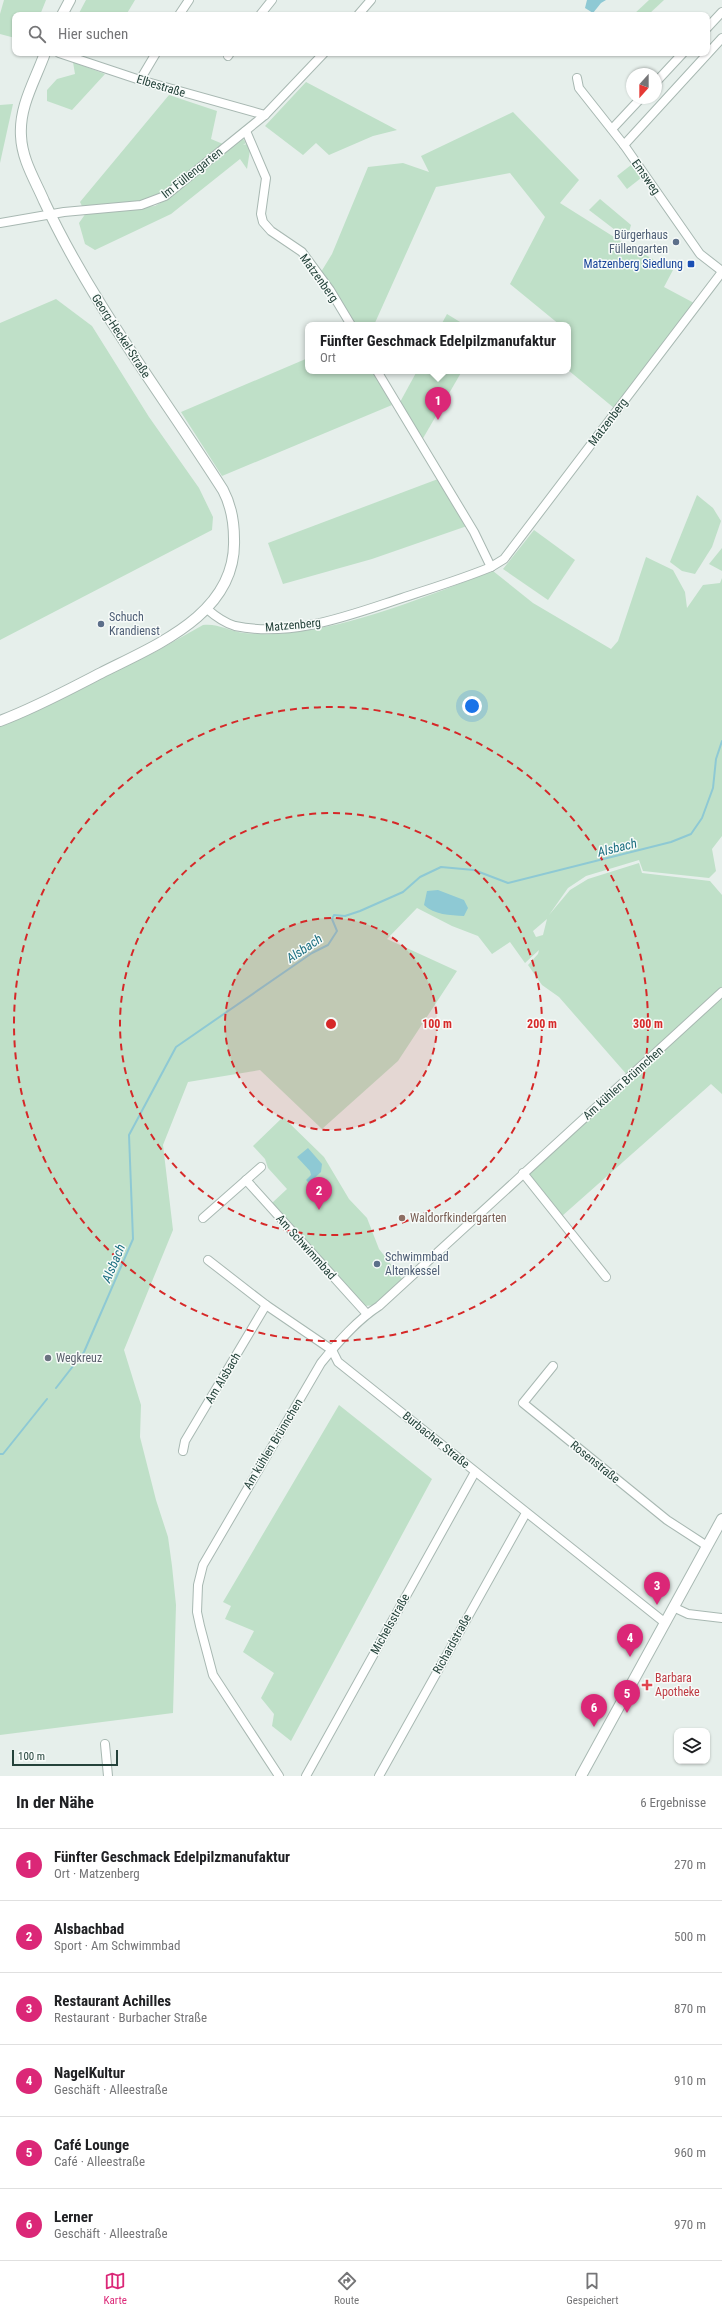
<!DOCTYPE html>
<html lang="de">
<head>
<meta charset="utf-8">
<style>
  :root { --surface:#fff; --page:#f2f2f2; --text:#202124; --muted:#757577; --line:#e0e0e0; --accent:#db2777 }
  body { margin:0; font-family:"Roboto Condensed",sans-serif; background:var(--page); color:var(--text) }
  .controls { position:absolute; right:12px; bottom:12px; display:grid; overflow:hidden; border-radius:8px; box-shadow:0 1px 3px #0004 }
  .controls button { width:36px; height:36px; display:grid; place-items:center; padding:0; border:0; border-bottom:1px solid var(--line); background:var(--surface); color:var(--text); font:20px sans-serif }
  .compass { position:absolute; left:626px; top:68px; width:36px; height:36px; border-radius:50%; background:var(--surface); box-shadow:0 1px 3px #0004; rotate:201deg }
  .scale { position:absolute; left:12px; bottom:10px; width:106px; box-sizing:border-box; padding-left:4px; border:2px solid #24423a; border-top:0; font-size:11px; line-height:14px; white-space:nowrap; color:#24423a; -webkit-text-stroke:3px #f7fbf9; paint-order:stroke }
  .you { position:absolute; left:472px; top:706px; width:14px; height:14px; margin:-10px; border:3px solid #fff; border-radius:50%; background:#1a73e8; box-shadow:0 0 0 6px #1a73e833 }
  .badge { display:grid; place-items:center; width:26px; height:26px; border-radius:50%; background:var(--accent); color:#fff; font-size:13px; font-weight:700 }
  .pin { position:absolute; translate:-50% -33px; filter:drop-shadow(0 1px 2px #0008) }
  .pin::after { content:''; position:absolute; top:21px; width:14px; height:12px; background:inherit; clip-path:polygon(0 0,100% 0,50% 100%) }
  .popup { position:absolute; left:305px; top:322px; width:266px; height:52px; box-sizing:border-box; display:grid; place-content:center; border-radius:8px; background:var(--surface); filter:drop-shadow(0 1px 3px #0005); font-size:13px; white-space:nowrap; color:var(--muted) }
  .popup b { font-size:15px; color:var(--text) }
  .popup::after { content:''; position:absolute; left:50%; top:100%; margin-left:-8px; border:8px solid transparent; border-top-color:var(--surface) }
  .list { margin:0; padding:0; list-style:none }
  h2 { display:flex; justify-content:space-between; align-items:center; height:52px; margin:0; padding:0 16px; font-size:17px }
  h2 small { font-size:13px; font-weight:400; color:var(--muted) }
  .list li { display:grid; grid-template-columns:26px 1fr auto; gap:12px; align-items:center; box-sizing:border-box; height:72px; padding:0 16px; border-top:1px solid var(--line) }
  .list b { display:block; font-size:15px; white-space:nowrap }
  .list p { margin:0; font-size:13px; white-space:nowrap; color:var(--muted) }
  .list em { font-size:13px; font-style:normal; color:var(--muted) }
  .icon { flex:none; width:22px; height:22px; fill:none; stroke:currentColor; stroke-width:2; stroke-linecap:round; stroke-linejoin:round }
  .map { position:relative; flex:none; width:722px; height:1776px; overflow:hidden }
  .search { position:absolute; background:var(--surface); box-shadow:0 1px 3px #0004; left:12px; right:12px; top:12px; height:44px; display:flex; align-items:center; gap:10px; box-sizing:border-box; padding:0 14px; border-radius:8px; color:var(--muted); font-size:15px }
  .sheet { height:484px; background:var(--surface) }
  nav { display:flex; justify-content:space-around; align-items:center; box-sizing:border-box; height:56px; border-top:1px solid var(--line); background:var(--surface); font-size:11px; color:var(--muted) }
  nav a { display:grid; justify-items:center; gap:2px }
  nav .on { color:var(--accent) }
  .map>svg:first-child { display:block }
  .green { fill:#bfe0c8; fill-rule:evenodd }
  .water { fill:#8ec9d4 }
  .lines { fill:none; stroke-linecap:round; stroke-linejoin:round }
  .stream { stroke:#8ec9d4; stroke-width:2 }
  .minor-casing { stroke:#a8b8b2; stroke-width:10 }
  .tertiary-casing { stroke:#a8b8b2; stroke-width:12 }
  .minor { stroke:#fff; stroke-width:8 }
  .tertiary { stroke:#fff; stroke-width:10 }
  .ring { fill:none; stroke:#d62828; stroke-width:2; stroke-dasharray:7 5 }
  .service-dot { fill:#5c6f8a; stroke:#f7fbf9; stroke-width:1.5 }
  .transit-dot { fill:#1a4fb4; stroke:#f7fbf9; stroke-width:1.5 }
  .education-dot { fill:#8d6e63; stroke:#f7fbf9; stroke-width:1.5 }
  .worship-dot { fill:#6b7280; stroke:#f7fbf9; stroke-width:1.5 }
  .health-dot { fill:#e0444e; stroke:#f7fbf9; stroke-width:1.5 }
  .labels { text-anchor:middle; stroke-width:3; stroke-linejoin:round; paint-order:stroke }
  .street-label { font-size:12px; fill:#24423a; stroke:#f7fbf9 }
  .service-label { font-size:12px; fill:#4e5e75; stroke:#f7fbf9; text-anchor:start }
  .transit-label { font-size:12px; fill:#164399; stroke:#f7fbf9; text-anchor:end }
  .education-label { font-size:12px; fill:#785e54; stroke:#f7fbf9; text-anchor:start }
  .worship-label { font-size:12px; fill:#5b616d; stroke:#f7fbf9; text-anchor:start }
  .health-label { font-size:12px; fill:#be3a42; stroke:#f7fbf9; text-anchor:start }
  .water-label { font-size:13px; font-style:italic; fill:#1c6f80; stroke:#f7fbf9 }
  .centre { fill:#d62828; stroke:#f7fbf9; stroke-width:2 }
  .ring-label { font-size:12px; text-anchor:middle; font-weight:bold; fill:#d62828; stroke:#f7fbf9; stroke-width:3; stroke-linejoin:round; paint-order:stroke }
</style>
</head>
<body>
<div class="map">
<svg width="722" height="1776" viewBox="0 0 722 1776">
  <rect width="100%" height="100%" fill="#e6efeb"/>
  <!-- green -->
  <g class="green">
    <polygon points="4,0 46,0 40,15 15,15 15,38 0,34 0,14"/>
    <polygon points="86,0 135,0 126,15 78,15"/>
    <polygon points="649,0 664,0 648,15 633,15"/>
    <polygon points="73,62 105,74 72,110 47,101 47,90 57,79 75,74"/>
    <polygon points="306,82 397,130 373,136 329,155 316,143 303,155 265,126"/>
    <polygon points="169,95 217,111 211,139 223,144 162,193 140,201 82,206 80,202"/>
    <polygon points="13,104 0,163 0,105"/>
    <polygon points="513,112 579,180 560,203 622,242 673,270 664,287 694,303 614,408 568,370 568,325 560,325 510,284 545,217 510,173 436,187 374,325 355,325 321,272 332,254 368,167 403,163 429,172 421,156"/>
    <polygon points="242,137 246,143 243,145 247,144 250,150 247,169 240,159 171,214 95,250 85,244 79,223 86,213 155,206 167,199"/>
    <polygon points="631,165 641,178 627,189 617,176"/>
    <polygon points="600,199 631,225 627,239 589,210"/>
    <polygon points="56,299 92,326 149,417 199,488 213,517 212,530 0,640 0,323"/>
    <polygon points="447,314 465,325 441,325"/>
    <polygon points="308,358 308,371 373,371 392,405 222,476 181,412"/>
    <polygon points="417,371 462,371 422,440 399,404"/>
    <polygon points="438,479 467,526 372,559 283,584 268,543"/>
    <polygon points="697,495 713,508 721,521 712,547 695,574 682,571 670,562"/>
    <polygon points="534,530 575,560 548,600 503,569"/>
    <polygon points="722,548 722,571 709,564"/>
    <path d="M646,557L673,570L685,592L687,608L703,585L720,583L722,578V836L712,849L716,871L709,878L643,871L639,860L586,876L568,888L549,915L570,890L588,879L639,863L642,873L710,881L722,895V987L628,1076L559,997L542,985L528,965L538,954L539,950L525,963L510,942L492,954L478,936L452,926L417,908L387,939L457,971L398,1061L322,1129L260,1070L188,1082L163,1145L173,1230L124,1350L141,1405L140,1437L156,1500L168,1537L172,1566L176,1605L173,1713L0,1735V726L155,652L203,625C217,623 230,631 244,633C258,634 273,635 286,633C354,627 429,595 493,571L533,603L611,649L618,641ZM547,919L543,935L536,937L533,931Z"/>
    <polygon points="722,997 722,1094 711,1084 562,1216 529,1174"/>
    <polygon points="283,1117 324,1157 349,1199 367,1218 379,1249 403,1280 377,1305 364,1306 272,1203 287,1189 268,1168 265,1159 253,1146"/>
    <polygon points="339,1405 432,1479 291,1741 272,1726 274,1714 261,1698 274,1673 243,1652 254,1631 225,1619 231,1606 223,1602"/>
  </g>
  <!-- water -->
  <g class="water">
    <polygon points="587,0 606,0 601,3 593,13 585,8"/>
    <path d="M438,890L464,900L468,908L464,916C450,915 434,915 424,905L427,891Z"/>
    <polygon points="308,1148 322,1164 321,1172 309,1183 306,1180 311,1175 310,1171 297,1157"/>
  </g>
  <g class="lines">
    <!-- stream -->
    <g class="stream">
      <polyline points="56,1388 84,1352 133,1239 129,1135 176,1047 312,953 328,945 337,931 332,919 334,915 345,916 360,911 403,892 420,877 441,867 474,870 508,883 671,842 691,834 702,818 713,788 716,759 722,741"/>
      <polyline points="0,1454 3,1454 47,1399"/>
    </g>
    <defs>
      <g id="minor">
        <polyline points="179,15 189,0"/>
        <polyline points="260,15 272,0"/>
        <polyline points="358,15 371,0"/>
        <polyline points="707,28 722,12"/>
        <polyline points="59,53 140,80 265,115"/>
        <polyline points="228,56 230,53"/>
        <polyline points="577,78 579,88 624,145 700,254 722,271"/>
        <polyline points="140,80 156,53"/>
        <polyline points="656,82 683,53"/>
        <polyline points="612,129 641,98"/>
        <polyline points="246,131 266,178 261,214 263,222 271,231 302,252 330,290 351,325"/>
        <polyline points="624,145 722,38"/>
        <polyline points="0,223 64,212 141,205 165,196 265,115 324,53"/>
        <polyline points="377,371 474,532 491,567"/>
        <path d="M207,609C215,616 225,623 235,626C292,638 350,615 402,598C432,588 462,579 491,567L504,559L722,272"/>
        <polyline points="523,1173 606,1277"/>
        <polyline points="246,1180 367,1314"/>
        <polyline points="203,1218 261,1167"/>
        <polyline points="208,1260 266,1305 332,1350 338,1362 664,1622"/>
        <polyline points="553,1366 523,1403 667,1520 707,1546"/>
        <polyline points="183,1451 185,1441 266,1305"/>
        <polyline points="673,1607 688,1614 722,1618"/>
        <polyline points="105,1744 108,1776"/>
        <path d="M279,1776L213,1675L200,1626L197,1612L198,1585L203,1565L321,1363C338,1342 357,1320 379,1306L722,992"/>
        <polyline points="306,1776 475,1472"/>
        <polyline points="379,1776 526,1513"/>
      </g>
      <g id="tertiary">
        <polyline points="62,15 70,0"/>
        <path d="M0,721C35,708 68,690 101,673C156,645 237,614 234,539C234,522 231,505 223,490C162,394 92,304 44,201C35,180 22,160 21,136C19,106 35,81 45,53"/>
        <polyline points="581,1776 722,1519"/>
      </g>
    </defs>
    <!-- minor casing -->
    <use href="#minor" class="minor-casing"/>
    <!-- tertiary casing -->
    <use href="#tertiary" class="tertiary-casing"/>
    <!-- minor -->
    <use href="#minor" class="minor"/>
    <!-- tertiary -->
    <use href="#tertiary" class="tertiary"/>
  </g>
  <!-- distance rings -->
  <circle cx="331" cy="1024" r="106" fill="#d62828" fill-opacity=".12"/>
  <g class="ring">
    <circle cx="331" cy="1024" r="106"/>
    <circle cx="331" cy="1024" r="211"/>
    <circle cx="331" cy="1024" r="317"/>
  </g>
  <!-- markers -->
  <g class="service-dot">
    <circle cx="676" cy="242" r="4"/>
    <circle cx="101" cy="624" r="4"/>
    <circle cx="377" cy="1264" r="4"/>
  </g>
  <rect class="transit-dot" x="687" y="260" width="8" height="8" rx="2"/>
  <circle class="education-dot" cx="402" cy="1218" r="4"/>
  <circle class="worship-dot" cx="48" cy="1358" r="4"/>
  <path class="health-dot" d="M645 1679h4v4h4v4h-4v4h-4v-4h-4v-4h4z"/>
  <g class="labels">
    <!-- street labels -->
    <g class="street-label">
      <text transform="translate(161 86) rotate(17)" y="4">Elbestraße</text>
      <text transform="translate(192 173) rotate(-38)" y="4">Im Füllengarten</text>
      <text transform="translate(646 177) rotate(55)" y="4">Emsweg</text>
      <text transform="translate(319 278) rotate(54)" y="4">Matzenberg</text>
      <text transform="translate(121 336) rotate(57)" y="4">Georg-Heckel-Straße</text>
      <text transform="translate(608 422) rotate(-53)" y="4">Matzenberg</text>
      <text transform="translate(293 625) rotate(-5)" y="4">Matzenberg</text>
      <text transform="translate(623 1083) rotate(-42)" y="4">Am kühlen Brünnchen</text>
      <text transform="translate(306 1247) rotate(48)" y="4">Am Schwimmbad</text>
      <text transform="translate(223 1378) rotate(-59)" y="4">Am Alsbach</text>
      <text transform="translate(436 1440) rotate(39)" y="4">Burbacher Straße</text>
      <text transform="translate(273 1444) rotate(-59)" y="4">Am kühlen Brünnchen</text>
      <text transform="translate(595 1462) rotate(39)" y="4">Rosenstraße</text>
      <text transform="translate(390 1624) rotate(-61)" y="4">Michelsstraße</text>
      <text transform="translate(452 1644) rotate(-61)" y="4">Richardstraße</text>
    </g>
    <!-- service labels -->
    <g class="service-label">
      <text x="668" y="239" text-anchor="end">Bürgerhaus<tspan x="668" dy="14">Füllengarten</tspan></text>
      <text x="109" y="621">Schuch<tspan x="109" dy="14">Krandienst</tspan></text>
      <text x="385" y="1261">Schwimmbad<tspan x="385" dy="14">Altenkessel</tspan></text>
    </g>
    <!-- transit labels -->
    <g class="transit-label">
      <text x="683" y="268">Matzenberg Siedlung</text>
    </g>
    <!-- education labels -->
    <g class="education-label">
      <text x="410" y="1222">Waldorfkindergarten</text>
    </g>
    <!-- worship labels -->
    <g class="worship-label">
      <text x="56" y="1362">Wegkreuz</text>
    </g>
    <!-- health labels -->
    <g class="health-label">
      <text x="655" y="1682">Barbara<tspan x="655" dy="14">Apotheke</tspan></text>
    </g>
    <!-- water labels -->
    <g class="water-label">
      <text transform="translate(617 847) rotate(-14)" y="5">Alsbach</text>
      <text transform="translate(304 948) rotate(-34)" y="5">Alsbach</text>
      <text transform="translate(113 1263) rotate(-67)" y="5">Alsbach</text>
    </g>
  </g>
  <circle cx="331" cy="1024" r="6" class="centre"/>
  <g class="ring-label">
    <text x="437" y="1028">100 m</text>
    <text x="542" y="1028">200 m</text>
    <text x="648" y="1028">300 m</text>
  </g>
</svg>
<div class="controls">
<button><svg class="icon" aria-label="layers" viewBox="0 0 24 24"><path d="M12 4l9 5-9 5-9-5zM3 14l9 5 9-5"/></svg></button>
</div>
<svg class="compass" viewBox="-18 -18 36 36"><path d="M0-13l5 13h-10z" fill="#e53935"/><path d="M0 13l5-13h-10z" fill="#757577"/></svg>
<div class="scale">100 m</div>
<div class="you"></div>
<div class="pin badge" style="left:438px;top:420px">1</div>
<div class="popup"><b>Fünfter Geschmack Edelpilzmanufaktur</b>Ort</div>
<div class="pin badge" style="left:319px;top:1210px">2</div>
<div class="pin badge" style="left:657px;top:1605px">3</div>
<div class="pin badge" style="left:630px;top:1657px">4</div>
<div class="pin badge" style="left:627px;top:1713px">5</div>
<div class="pin badge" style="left:594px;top:1727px">6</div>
<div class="search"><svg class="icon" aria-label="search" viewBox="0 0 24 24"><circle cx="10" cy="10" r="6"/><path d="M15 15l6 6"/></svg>Hier suchen</div>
</div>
<section class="sheet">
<h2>In der Nähe<small>6 Ergebnisse</small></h2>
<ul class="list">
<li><span class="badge">1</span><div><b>Fünfter Geschmack Edelpilzmanufaktur</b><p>Ort · Matzenberg</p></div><em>270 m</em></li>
<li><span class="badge">2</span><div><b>Alsbachbad</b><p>Sport · Am Schwimmbad</p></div><em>500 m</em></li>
<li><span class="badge">3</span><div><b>Restaurant Achilles</b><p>Restaurant · Burbacher Straße</p></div><em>870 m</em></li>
<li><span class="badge">4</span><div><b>NagelKultur</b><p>Geschäft · Alleestraße</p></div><em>910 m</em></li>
<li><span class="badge">5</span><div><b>Café Lounge</b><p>Café · Alleestraße</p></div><em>960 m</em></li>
<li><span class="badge">6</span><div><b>Lerner</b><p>Geschäft · Alleestraße</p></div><em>970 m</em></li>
</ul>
</section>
<nav>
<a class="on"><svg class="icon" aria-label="map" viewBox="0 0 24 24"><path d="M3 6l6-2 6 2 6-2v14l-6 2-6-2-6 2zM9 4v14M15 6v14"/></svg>Karte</a>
<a><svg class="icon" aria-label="directions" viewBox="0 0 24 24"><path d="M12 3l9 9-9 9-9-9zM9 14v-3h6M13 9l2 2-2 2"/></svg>Route</a>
<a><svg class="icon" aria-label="saved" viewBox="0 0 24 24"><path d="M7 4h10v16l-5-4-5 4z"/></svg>Gespeichert</a>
</nav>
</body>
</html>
